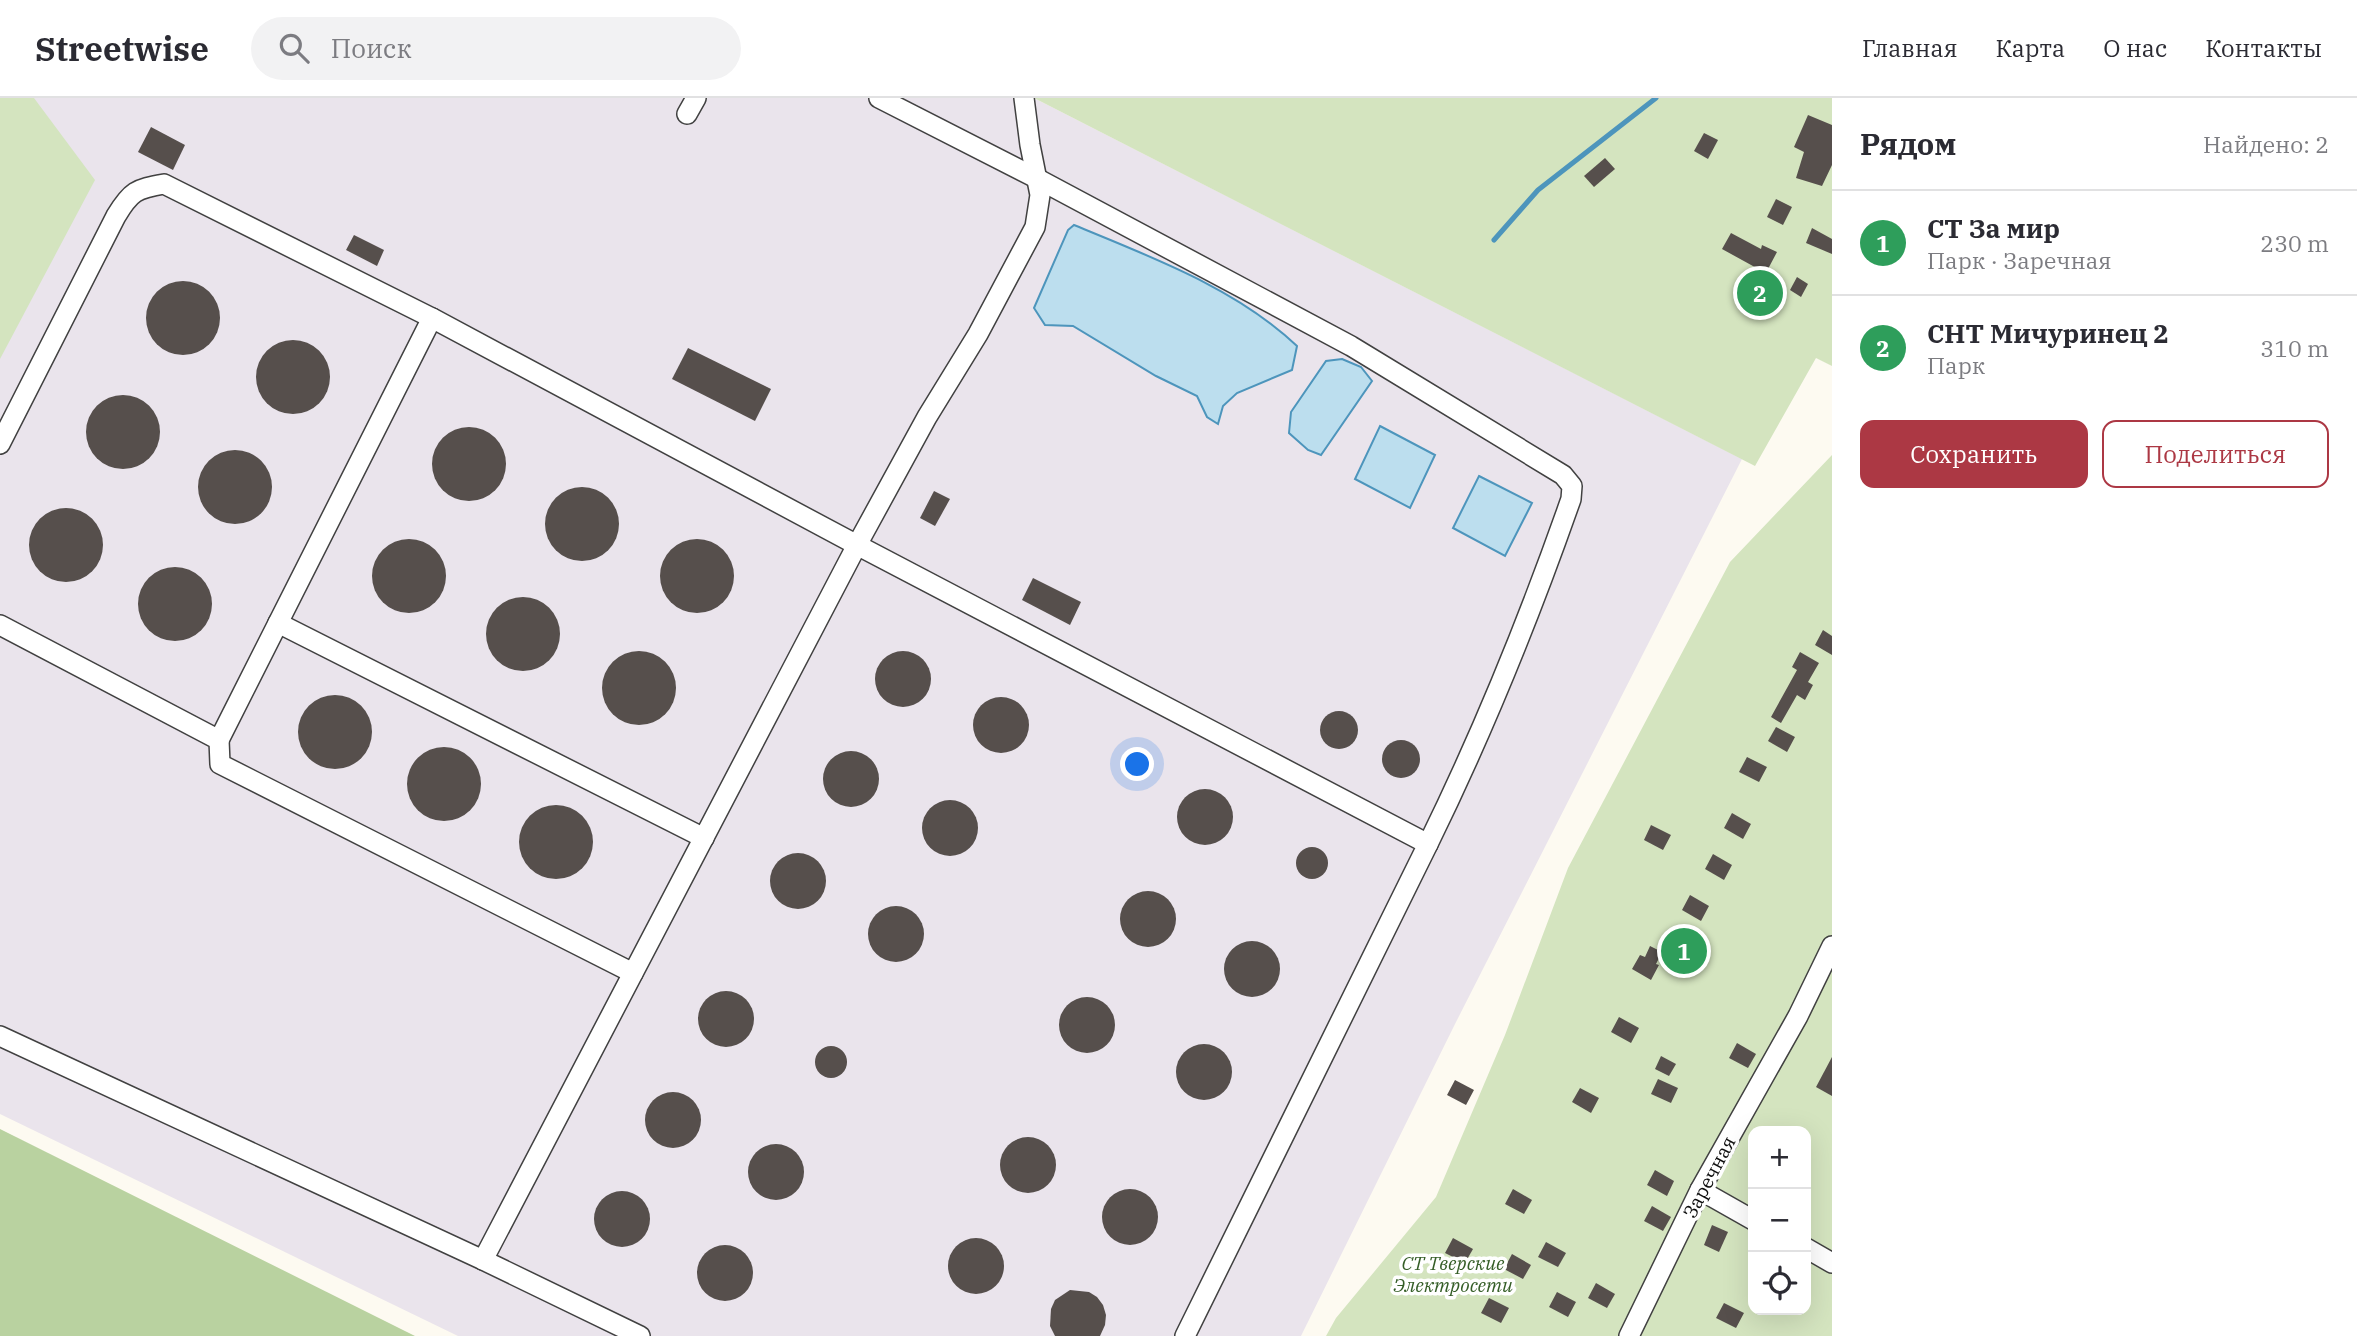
<!DOCTYPE html>
<html lang="ru">
<head>
<meta charset="utf-8">
<style>
  :root { --surface:#fff; --page:#f2f2f3; --text:#2b2b33; --muted:#7c7c81; --line:#e1e1e2; --accent:#ac3844 }
  body { margin:0; font-family:"IBM Plex Serif",serif; background:var(--page); color:var(--text) }
  .controls { position:absolute; right:21px; bottom:21px; display:grid; overflow:hidden; border-radius:14px; box-shadow:0 7px 28px #0002 }
  .controls button { width:63px; height:63px; display:grid; place-items:center; padding:0; border:0; border-bottom:2px solid var(--line); background:var(--surface); color:var(--text); font:35px sans-serif }
  .you { position:absolute; left:1138px; top:667px; width:24px; height:24px; margin:-18px; border:5px solid #fff; border-radius:50%; background:#1a73e8; box-shadow:0 0 0 10px #1a73e833 }
  .badge { display:grid; place-items:center; width:46px; height:46px; border-radius:50%; background:var(--accent); color:#fff; font-size:23px; font-weight:700 }
  .pin { position:absolute; translate:-50% -50%; border:4px solid #fff; box-shadow:0 2px 7px #0006 }
  .list { margin:0; padding:0; list-style:none }
  h2 { display:flex; justify-content:space-between; align-items:center; height:91px; margin:0; padding:0 28px; font-size:30px }
  h2 small { font-size:23px; font-weight:400; color:var(--muted) }
  .list li { display:grid; grid-template-columns:46px 1fr auto; gap:21px; align-items:center; box-sizing:border-box; height:105px; padding:0 28px; border-top:2px solid var(--line) }
  .list b { display:block; font-size:26px; white-space:nowrap }
  .list p { margin:0; font-size:23px; white-space:nowrap; color:var(--muted) }
  .list em { font-size:23px; font-style:normal; color:var(--muted) }
  .actions { display:flex; gap:14px; padding:21px 28px }
  .actions a { flex:1; padding:16px 0; border:2px solid var(--accent); border-radius:14px; text-align:center; font-size:24px; color:var(--accent) }
  .actions .main { background:var(--accent); color:#fff }
  .icon { flex:none; width:38px; height:38px; fill:none; stroke:currentColor; stroke-width:2; stroke-linecap:round; stroke-linejoin:round }
  .map { position:relative; flex:none; width:1832px; height:1238px; overflow:hidden }
  header { display:flex; align-items:center; gap:42px; box-sizing:border-box; height:98px; padding:0 35px; background:var(--surface); border-bottom:2px solid var(--line) }
  header strong { font-size:33px }
  nav { display:flex; gap:38px; margin-inline-start:auto; font-size:24px }
  .search { width:490px; height:63px; background:var(--page); display:flex; align-items:center; gap:18px; box-sizing:border-box; padding:0 24px; border-radius:38px; color:var(--muted); font-size:26px }
  main { display:flex }
  aside { flex:1; background:var(--surface) }
  .map>svg:first-child { display:block }
  .industrial { fill:#eae4ec }
  .green { fill:#d4e4bf; fill-rule:evenodd }
  .forest { fill:#b9d2a0 }
  .water { fill:#bcdeee; stroke:#4d95bc; stroke-width:2 }
  .lines { fill:none; stroke-linecap:round; stroke-linejoin:round }
  .stream { stroke:#4d95bc; stroke-width:5 }
  .building { fill:#564f4c }
  .minor-casing { stroke:#414141; stroke-width:22 }
  .minor { stroke:#fff; stroke-width:19 }
  .labels { text-anchor:middle; stroke-width:7; stroke-linejoin:round; paint-order:stroke }
  .street-label { font-size:19px; fill:#0e0e0e; stroke:#fff }
  .park-label { font-size:19px; font-style:italic; fill:#355e27; stroke:#fff }
</style>
</head>
<body>
<header>
<strong>Streetwise</strong>
<div class="search"><svg class="icon" aria-label="search" viewBox="0 0 24 24"><circle cx="10" cy="10" r="6"/><path d="M15 15l6 6"/></svg>Поиск</div>
<nav><a>Главная</a><a>Карта</a><a>О нас</a><a>Контакты</a></nav>
</header>
<main>
<div class="map">
<svg width="1832" height="1238" viewBox="0 0 1832 1238">
  <rect width="100%" height="100%" fill="#fdfaf1"/>
  <!-- industrial -->
  <polygon class="industrial" points="0,0 1034,0 1742,361 1455,926 1301,1238 458,1238 0,1016"/>
  <!-- green -->
  <g class="green">
    <polygon points="0,0 34,0 95,82 0,261"/>
    <polygon points="1034,0 1832,0 1832,268 1816,260 1755,368"/>
    <path d="M1832,357V1238H1326L1336,1220L1436,1099L1505,937L1568,770L1730,464ZM1753,1033H1806V1212H1753Z"/>
  </g>
  <!-- forest -->
  <polygon class="forest" points="0,1031 415,1238 0,1238"/>
  <!-- water -->
  <g class="water">
    <path d="M1074,127C1151,159 1236,190 1297,248L1292,272L1237,295L1223,308L1218,326L1207,319L1197,298L1156,278L1073,228L1045,227L1034,210L1068,132Z"/>
    <polygon points="1342,261 1361,269 1372,283 1321,357 1308,352 1289,335 1291,314 1326,263"/>
    <polygon points="1380,328 1435,357 1410,410 1355,381"/>
    <polygon points="1479,378 1532,405 1505,458 1453,430"/>
  </g>
  <g class="lines">
    <!-- stream -->
    <polyline class="stream" points="1494,142 1538,92 1656,0"/>
  </g>
  <!-- building -->
  <g class="building">
    <polygon points="1808,17 1832,27 1832,67 1822,88 1796,80 1804,54 1794,49"/>
    <polygon points="151,29 185,47 173,72 138,54"/>
    <polygon points="1704,35 1718,42 1708,61 1694,53"/>
    <polygon points="1605,60 1615,71 1594,89 1584,78"/>
    <polygon points="1776,101 1792,109 1783,127 1767,119"/>
    <polygon points="1812,130 1832,141 1832,156 1806,145"/>
    <polygon points="1731,135 1761,151 1762,147 1777,154 1768,171 1764,169 1762,173 1722,151"/>
    <polygon points="354,137 384,152 377,168 346,152"/>
    <polygon points="1797,179 1808,186 1801,199 1790,192"/>
    <circle cx="183" cy="220" r="37"/>
    <circle cx="293" cy="279" r="37"/>
    <polygon points="688,250 771,291 755,323 672,281"/>
    <circle cx="123" cy="334" r="37"/>
    <circle cx="469" cy="366" r="37"/>
    <circle cx="235" cy="389" r="37"/>
    <circle cx="582" cy="426" r="37"/>
    <polygon points="934,393 950,401 935,428 920,420"/>
    <circle cx="66" cy="447" r="37"/>
    <circle cx="697" cy="478" r="37"/>
    <circle cx="409" cy="478" r="37"/>
    <circle cx="175" cy="506" r="37"/>
    <polygon points="1033,480 1081,504 1070,527 1022,502"/>
    <circle cx="523" cy="536" r="37"/>
    <polygon points="1823,532 1832,538 1832,557 1815,547"/>
    <circle cx="903" cy="581" r="28"/>
    <circle cx="639" cy="590" r="37"/>
    <polygon points="1800,554 1819,565 1808,584 1813,587 1805,602 1797,597 1781,625 1771,619 1797,572 1792,569"/>
    <circle cx="335" cy="634" r="37"/>
    <circle cx="1001" cy="627" r="28"/>
    <circle cx="1339" cy="632" r="19"/>
    <polygon points="1776,629 1795,639 1787,654 1768,643"/>
    <circle cx="1401" cy="661" r="19"/>
    <circle cx="444" cy="686" r="37"/>
    <circle cx="851" cy="681" r="28"/>
    <polygon points="1747,659 1767,669 1759,684 1739,674"/>
    <circle cx="1205" cy="719" r="28"/>
    <circle cx="950" cy="730" r="28"/>
    <circle cx="556" cy="744" r="37"/>
    <polygon points="1732,715 1751,726 1743,741 1724,730"/>
    <polygon points="1651,727 1671,737 1663,752 1644,742"/>
    <circle cx="1312" cy="765" r="16"/>
    <circle cx="798" cy="783" r="28"/>
    <polygon points="1713,756 1732,767 1724,782 1705,771"/>
    <circle cx="1148" cy="821" r="28"/>
    <polygon points="1690,797 1709,808 1701,823 1682,812"/>
    <circle cx="896" cy="836" r="28"/>
    <circle cx="1252" cy="871" r="28"/>
    <polygon points="1650,848 1662,854 1656,866 1659,867 1651,882 1632,871 1640,857 1645,859"/>
    <circle cx="726" cy="921" r="28"/>
    <circle cx="1087" cy="927" r="28"/>
    <polygon points="1619,919 1639,930 1631,945 1611,934"/>
    <polygon points="1737,945 1756,956 1748,970 1729,960"/>
    <circle cx="1204" cy="974" r="28"/>
    <circle cx="831" cy="964" r="16"/>
    <polygon points="1661,958 1676,966 1669,978 1655,971"/>
    <polygon points="1832,959 1832,998 1816,989"/>
    <polygon points="1658,981 1678,990 1671,1005 1651,996"/>
    <polygon points="1455,982 1474,992 1466,1007 1447,997"/>
    <polygon points="1580,990 1599,1000 1591,1015 1572,1004"/>
    <circle cx="673" cy="1022" r="28"/>
    <circle cx="1028" cy="1067" r="28"/>
    <circle cx="776" cy="1074" r="28"/>
    <polygon points="1655,1072 1674,1083 1667,1098 1647,1087"/>
    <circle cx="1130" cy="1119" r="28"/>
    <polygon points="1513,1091 1532,1102 1524,1116 1505,1106"/>
    <circle cx="622" cy="1121" r="28"/>
    <polygon points="1652,1108 1671,1119 1663,1133 1644,1123"/>
    <polygon points="1712,1127 1728,1134 1719,1154 1704,1147"/>
    <circle cx="976" cy="1168" r="28"/>
    <polygon points="1453,1140 1473,1151 1465,1165 1445,1155"/>
    <polygon points="1546,1144 1566,1155 1558,1169 1538,1159"/>
    <circle cx="725" cy="1175" r="28"/>
    <polygon points="1512,1156 1531,1167 1523,1181 1504,1171"/>
    <polygon points="1596,1185 1615,1196 1607,1210 1588,1200"/>
    <polygon points="1070,1192 1089,1194 1097,1199 1103,1207 1106,1217 1105,1227 1100,1238 1055,1238 1050,1228 1051,1211 1055,1202"/>
    <polygon points="1557,1194 1576,1204 1568,1219 1549,1209"/>
    <polygon points="1489,1200 1509,1210 1501,1225 1481,1215"/>
    <polygon points="1724,1205 1744,1215 1736,1230 1716,1220"/>
  </g>
  <g class="lines">
    <defs>
      <g id="minor">
        <path d="M879,0L1038,81L1351,248L1563,377L1572,388L1571,401C1530,518 1483,634 1428,746"/>
        <polyline points="687,16 696,0"/>
        <path d="M0,346L116,118C131,93 136,91 164,86L432,220L857,447L1428,746L1185,1238"/>
        <polyline points="278,525 704,740"/>
        <polyline points="0,527 219,642 220,666 633,875"/>
        <polyline points="219,642 432,220"/>
        <polyline points="0,938 483,1162 640,1238"/>
        <polyline points="1700,1092 1753,1122"/>
        <polyline points="1806,1150 1832,1165"/>
        <polyline points="483,1162 857,447 927,319 978,236 1035,129 1040,97 1030,47 1024,0"/>
        <polyline points="1629,1238 1700,1092 1798,918 1832,848"/>
      </g>
    </defs>
    <!-- minor casing -->
    <use href="#minor" class="minor-casing"/>
    <!-- minor -->
    <use href="#minor" class="minor"/>
  </g>
  <g class="labels">
    <!-- street labels -->
    <g class="street-label">
      <text transform="translate(1709 1079) rotate(-62)" y="7">Заречная</text>
    </g>
    <!-- park labels -->
    <g class="park-label">
      <text x="1453" y="1172">СТ Тверские<tspan x="1453" dy="22">Электросети</tspan></text>
    </g>
  </g>
</svg>
<div class="controls">
<button>+</button>
<button>−</button>
<button><svg class="icon" aria-label="locate" viewBox="0 0 24 24"><circle cx="12" cy="12" r="6"/><path d="M12 2v4M12 18v4M2 12h4M18 12h4"/></svg></button>
</div>
<div class="you"></div>
<div class="pin badge" style="left:1684px;top:853px;background:#2e9e5b">1</div>
<div class="pin badge" style="left:1760px;top:195px;background:#2e9e5b">2</div>
</div>
<aside>
<h2>Рядом<small>Найдено: 2</small></h2>
<ul class="list">
<li><span class="badge" style="background:#2e9e5b">1</span><div><b>СТ За мир</b><p>Парк · Заречная</p></div><em>230 m</em></li>
<li><span class="badge" style="background:#2e9e5b">2</span><div><b>СНТ Мичуринец 2</b><p>Парк</p></div><em>310 m</em></li>
</ul>
<div class="actions"><a class="main">Сохранить</a><a>Поделиться</a></div>
</aside>
</main>
</body>
</html>
